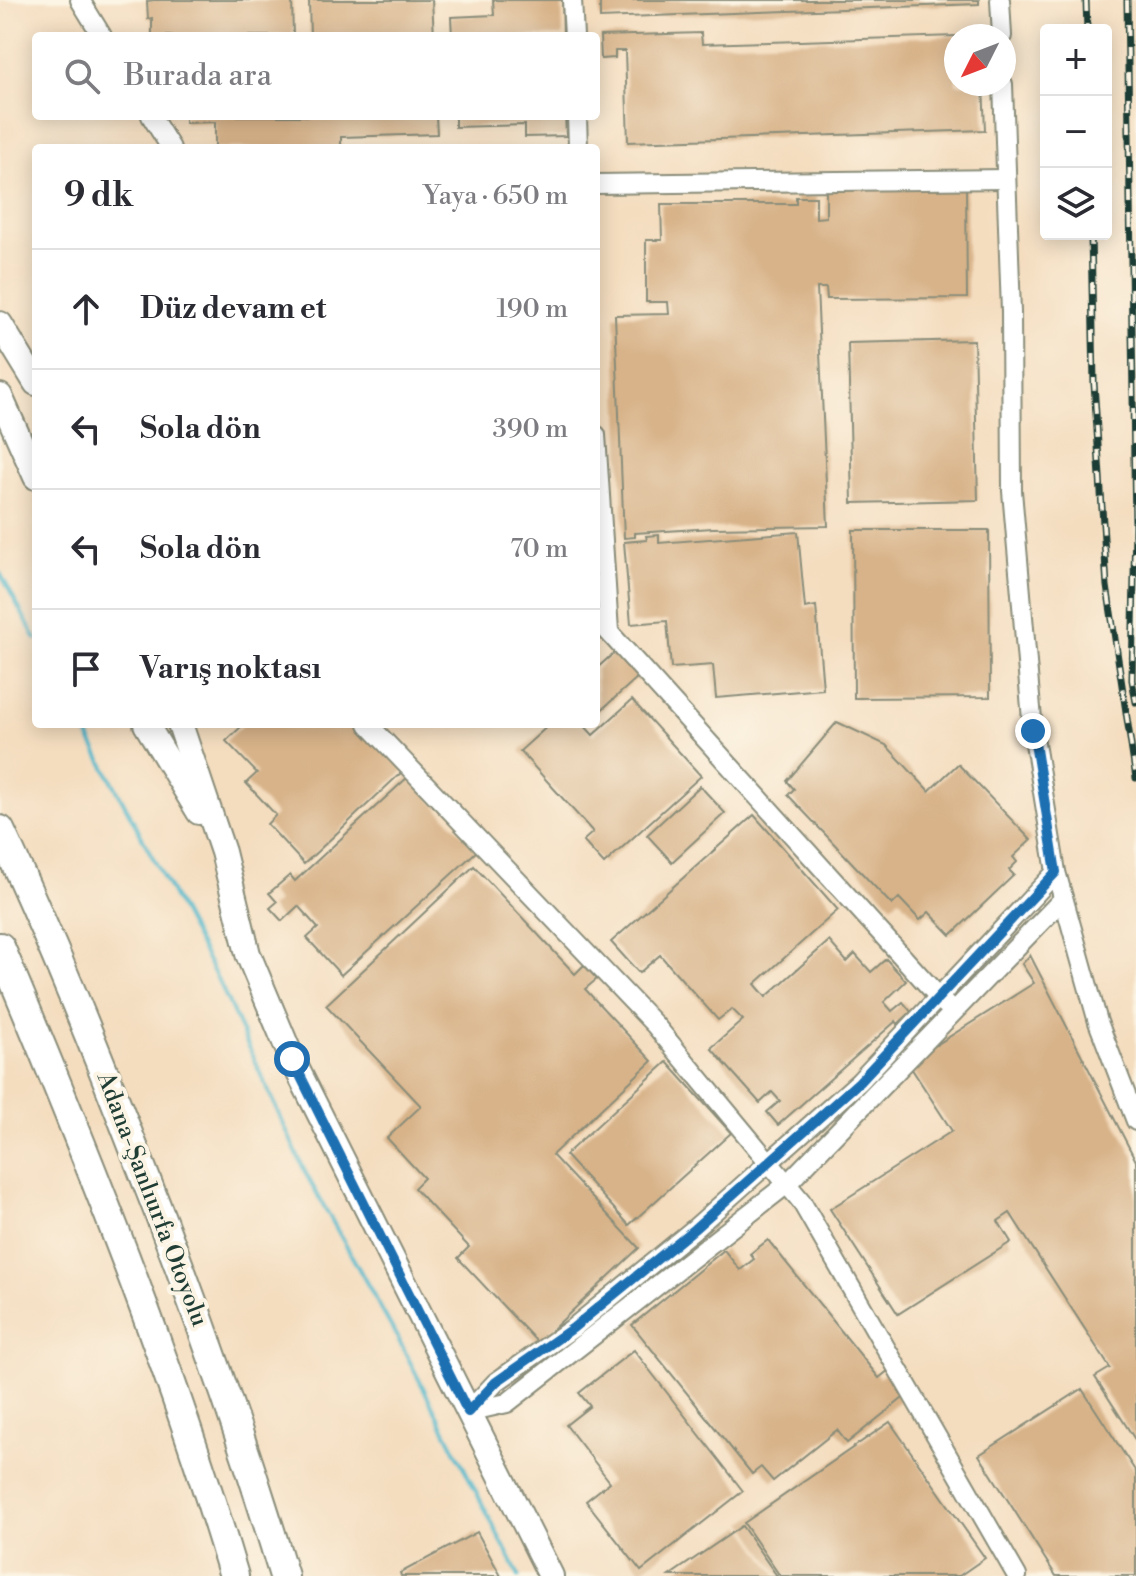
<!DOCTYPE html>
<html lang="tr">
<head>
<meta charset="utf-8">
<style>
  :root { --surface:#fff; --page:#f7f7f7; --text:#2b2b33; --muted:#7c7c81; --line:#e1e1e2 }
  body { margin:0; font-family:"Libre Bodoni",serif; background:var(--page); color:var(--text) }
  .controls { position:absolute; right:24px; top:24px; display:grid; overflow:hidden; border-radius:8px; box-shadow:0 4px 20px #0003 }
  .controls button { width:72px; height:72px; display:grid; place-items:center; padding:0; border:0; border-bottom:2px solid var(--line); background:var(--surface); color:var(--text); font:40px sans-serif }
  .compass { position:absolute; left:944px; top:24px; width:72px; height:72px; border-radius:50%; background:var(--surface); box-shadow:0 4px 20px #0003; rotate:228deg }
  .stop { position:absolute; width:24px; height:24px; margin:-18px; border:6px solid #1f6fb2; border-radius:50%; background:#fff }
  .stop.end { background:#1f6fb2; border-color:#fff; box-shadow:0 2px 8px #0008 }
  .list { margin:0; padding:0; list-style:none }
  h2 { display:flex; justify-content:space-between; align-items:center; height:104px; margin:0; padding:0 32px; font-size:34px }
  h2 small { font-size:26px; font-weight:400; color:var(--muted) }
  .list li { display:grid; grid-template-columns:52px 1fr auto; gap:24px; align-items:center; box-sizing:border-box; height:120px; padding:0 32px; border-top:2px solid var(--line) }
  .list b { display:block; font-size:30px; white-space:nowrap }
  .list em { font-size:26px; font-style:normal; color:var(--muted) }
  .icon { flex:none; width:44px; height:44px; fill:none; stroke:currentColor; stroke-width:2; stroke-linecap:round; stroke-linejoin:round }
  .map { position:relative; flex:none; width:1136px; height:1576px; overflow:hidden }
  .search { position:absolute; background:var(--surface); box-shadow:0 4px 20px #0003; left:32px; top:32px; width:568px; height:88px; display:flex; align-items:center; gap:20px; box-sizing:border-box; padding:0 28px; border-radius:8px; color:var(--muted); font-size:30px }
  .panel { position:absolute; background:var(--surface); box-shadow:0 4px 20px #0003; left:32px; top:144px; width:568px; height:584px; border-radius:8px }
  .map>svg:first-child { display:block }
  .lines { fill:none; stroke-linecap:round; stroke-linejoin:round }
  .stream { stroke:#4cb6ca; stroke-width:4 }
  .building { fill:#d8b389 }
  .minor-casing { stroke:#8a8d7a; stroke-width:22 }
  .major-casing { stroke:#8a8d7a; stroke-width:28 }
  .highway-casing { stroke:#8a8d7a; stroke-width:32 }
  .minor { stroke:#fff; stroke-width:18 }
  .major { stroke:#fff; stroke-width:24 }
  .highway { stroke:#fff; stroke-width:28 }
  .rail-casing { stroke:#1f3d34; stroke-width:7 }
  .rail { stroke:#fcf5e5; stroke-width:4; stroke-dasharray:12; stroke-linecap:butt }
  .route { stroke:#1f6fb2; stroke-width:10 }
  .labels { text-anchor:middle; stroke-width:8; stroke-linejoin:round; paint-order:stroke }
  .street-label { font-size:24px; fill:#1f3d34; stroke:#fcf5e5 }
</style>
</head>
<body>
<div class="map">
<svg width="1136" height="1576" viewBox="0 0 1136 1576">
  <rect width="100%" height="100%" fill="#fcf5e5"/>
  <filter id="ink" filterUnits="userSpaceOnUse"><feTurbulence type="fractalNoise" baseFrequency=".0125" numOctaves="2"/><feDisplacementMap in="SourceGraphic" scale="16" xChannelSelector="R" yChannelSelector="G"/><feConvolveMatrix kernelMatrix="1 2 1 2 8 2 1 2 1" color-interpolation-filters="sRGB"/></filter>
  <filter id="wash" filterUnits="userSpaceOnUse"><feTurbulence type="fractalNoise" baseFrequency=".006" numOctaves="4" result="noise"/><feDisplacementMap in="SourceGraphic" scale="32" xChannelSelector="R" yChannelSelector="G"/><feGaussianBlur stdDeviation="1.8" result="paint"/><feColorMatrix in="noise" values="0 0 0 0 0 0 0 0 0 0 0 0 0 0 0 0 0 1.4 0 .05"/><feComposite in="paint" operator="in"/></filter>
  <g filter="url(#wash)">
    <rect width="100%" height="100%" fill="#f4ddbf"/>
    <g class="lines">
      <!-- stream -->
      <g class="stream">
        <polyline points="0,573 36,639"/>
        <polyline points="82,724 222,988 306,1174 403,1348 519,1576"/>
      </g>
    </g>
    <g id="blocks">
      <!-- building -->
      <g class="building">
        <polygon points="154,0 292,0 293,36 152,36 152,18 148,19 147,1"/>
        <polygon points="309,0 432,0 434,36 310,36"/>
        <polygon points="493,0 562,0 563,36 452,36 451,17 494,15"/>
        <polygon points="600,0 979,0 979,4 600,18"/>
        <polygon points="701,33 702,44 956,36 956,84 983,84 985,130 628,142 625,51 615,51 615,58 601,59 600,36"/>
        <polygon points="185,116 436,116 437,134 341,137 341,148 215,148 215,122 185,123"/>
        <polygon points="455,116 565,116 566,136 525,137 525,125 455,127"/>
        <polygon points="966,185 967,298 827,299 826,288 817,288 828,526 713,528 635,533 635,537 624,538 615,315 669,314 668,302 646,302 646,240 662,240 661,204 796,204 796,197 816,197 816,218 826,217 826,187"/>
        <polygon points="974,340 978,500 852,503 848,343"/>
        <polygon points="853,530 989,530 990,697 854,698"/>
        <polygon points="798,532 805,608 816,606 823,689 716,698 713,665 671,668 667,621 631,624 624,542 647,540 646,536 659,535 659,543"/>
        <polygon points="615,652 638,677 598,713 596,669"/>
        <polygon points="632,700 701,776 604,864 583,841 593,832 520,751 550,724 583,724 593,735"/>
        <polygon points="837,722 886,745 929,791 958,764 1031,840 1013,857 1017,862 1009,870 1014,875 951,935 929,912 920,920 899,898 892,905 788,795 794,789 787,781"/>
        <polygon points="244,724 361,724 404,770 304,864 267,824 276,815 246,783 257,773 226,741"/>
        <polygon points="409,776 477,851 341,975 307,938 318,928 298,906 282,921 270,908 277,902 269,893 290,875 295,881"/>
        <polygon points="700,786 725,813 672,862 647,835"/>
        <polygon points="754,815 838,910 755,984 766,997 829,941 847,962 855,954 871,972 886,959 906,981 884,1002 892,1011 903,1002 911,1012 898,1024 896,1021 778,1125 767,1112 780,1101 772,1092 760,1103 711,1048 743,1020 732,1009 718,1020 660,955 639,973 611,942"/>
        <polygon points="474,866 575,974 584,965 597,979 585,989 652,1061 552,1155 639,1248 538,1343 458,1258 469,1247 414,1188 424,1178 387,1138 421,1106 326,1005"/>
        <polygon points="1030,955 1136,1161 1136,1441 1095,1377 1110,1368 1010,1213 998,1221 1011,1242 898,1314 830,1209 952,1131 908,1063 1034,983 1022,964"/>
        <polygon points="667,1062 731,1133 629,1225 565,1155"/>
        <polygon points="768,1240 879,1378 889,1370 908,1394 847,1443 837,1430 773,1481 761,1467 752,1474 632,1325 724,1250 740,1270 754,1259 750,1254"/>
        <polygon points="634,1350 743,1491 641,1571 586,1501 610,1482 566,1425 590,1406 579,1393"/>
        <polygon points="1082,1389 1136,1472 1136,1576 1056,1576 979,1455"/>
        <polygon points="890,1422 985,1558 959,1576 780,1576 744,1523"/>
        <polygon points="742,1526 777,1576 669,1576"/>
        <polygon points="477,1532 501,1576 401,1576 400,1573"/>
      </g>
    </g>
  </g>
  <g filter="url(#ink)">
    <use href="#blocks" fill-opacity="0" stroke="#8a8d7a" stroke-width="2"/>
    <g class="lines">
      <defs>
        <g id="minor">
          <polyline points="80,0 102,36"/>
          <polyline points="572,0 574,36"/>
          <polyline points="1000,0 1002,36"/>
          <polyline points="1003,84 1011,312 1012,491 1033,731 1056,872 1098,1022 1136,1121"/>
          <polyline points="151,116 171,148"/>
          <polyline points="577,116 578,148"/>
          <polyline points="596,184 1006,179"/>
          <polyline points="596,435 609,631"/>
          <polyline points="596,618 946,1005"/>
          <polyline points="368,724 655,1025 801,1201 1017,1576"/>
          <polyline points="468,1412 496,1382 573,1328 694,1229 859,1082 1056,872"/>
          <polyline points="468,1412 507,1403 787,1184 1063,899"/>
        </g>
        <g id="major">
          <polyline points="0,324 36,383"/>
          <polyline points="0,396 36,477"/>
          <polyline points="146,724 199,812"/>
          <polyline points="180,724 223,852 248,954 292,1059 551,1576"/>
        </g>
        <g id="highway">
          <path d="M0,830C50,936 94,1045 136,1154C191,1293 241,1433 284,1576"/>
          <path d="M0,947C87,1154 170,1361 234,1576"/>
        </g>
      </defs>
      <!-- minor casing -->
      <use href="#minor" class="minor-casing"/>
      <!-- major casing -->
      <use href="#major" class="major-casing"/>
      <!-- highway casing -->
      <use href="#highway" class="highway-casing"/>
      <!-- minor -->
      <use href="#minor" class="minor"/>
      <!-- major -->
      <use href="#major" class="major"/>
      <!-- highway -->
      <use href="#highway" class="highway"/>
      <defs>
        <g id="rail">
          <polyline points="1086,0 1087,30"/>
          <polyline points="1127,0 1135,526 1132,680 1136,702"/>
          <polyline points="1091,234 1094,383 1107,586 1136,778"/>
        </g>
      </defs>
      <!-- rail casing -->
      <use href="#rail" class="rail-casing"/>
      <!-- rail -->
      <use href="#rail" class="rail"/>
    </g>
  </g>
  <g class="lines" filter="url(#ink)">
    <!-- route -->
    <polyline class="route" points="292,1059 468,1412 496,1382 573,1328 694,1229 859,1082 1056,872 1033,731"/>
  </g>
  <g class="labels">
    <!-- street labels -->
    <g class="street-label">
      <text transform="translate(153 1199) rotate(69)" y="8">Adana-Şanlıurfa Otoyolu</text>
    </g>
  </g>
</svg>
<div class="controls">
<button>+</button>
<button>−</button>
<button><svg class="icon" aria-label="layers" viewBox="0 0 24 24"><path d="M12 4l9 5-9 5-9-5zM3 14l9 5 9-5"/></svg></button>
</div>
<svg class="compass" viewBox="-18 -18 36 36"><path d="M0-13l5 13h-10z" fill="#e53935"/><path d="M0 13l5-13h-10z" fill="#7c7c81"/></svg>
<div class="stop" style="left:292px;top:1059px"></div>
<div class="stop end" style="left:1033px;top:731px"></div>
<div class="search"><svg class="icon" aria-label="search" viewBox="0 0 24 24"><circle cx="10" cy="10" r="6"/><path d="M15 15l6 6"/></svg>Burada ara</div>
<section class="panel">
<h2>9 dk<small>Yaya · 650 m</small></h2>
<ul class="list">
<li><svg class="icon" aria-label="ahead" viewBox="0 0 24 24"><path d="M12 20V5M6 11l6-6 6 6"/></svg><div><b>Düz devam et</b></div><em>190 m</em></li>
<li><svg class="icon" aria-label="left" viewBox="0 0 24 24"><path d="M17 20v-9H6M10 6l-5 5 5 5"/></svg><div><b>Sola dön</b></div><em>390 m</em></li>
<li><svg class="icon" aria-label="left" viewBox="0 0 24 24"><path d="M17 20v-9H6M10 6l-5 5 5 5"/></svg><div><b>Sola dön</b></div><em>70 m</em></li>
<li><svg class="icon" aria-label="arrive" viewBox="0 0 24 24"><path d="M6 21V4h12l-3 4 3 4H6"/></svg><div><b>Varış noktası</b></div></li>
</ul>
</section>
</div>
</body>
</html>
